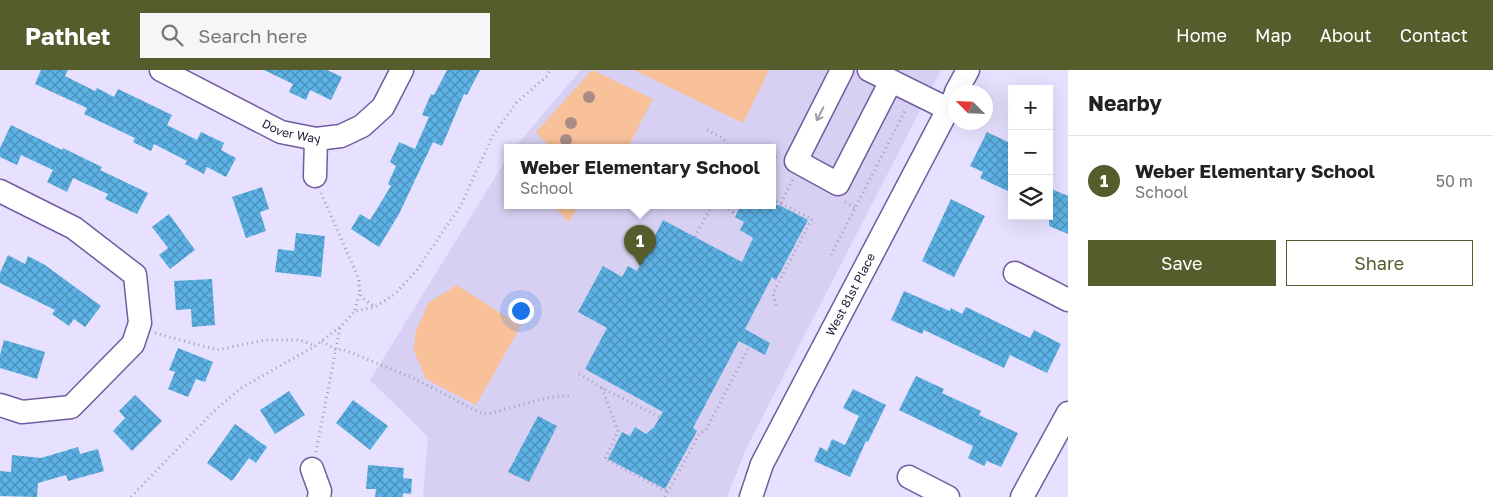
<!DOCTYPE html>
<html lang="en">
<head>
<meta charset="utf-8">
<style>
  :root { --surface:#fff; --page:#f6f6f6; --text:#222; --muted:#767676; --line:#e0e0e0; --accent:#565d2c }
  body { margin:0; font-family:"Golos Text",sans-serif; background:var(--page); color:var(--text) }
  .controls { position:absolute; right:15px; top:15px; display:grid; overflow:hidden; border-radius:0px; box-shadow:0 5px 20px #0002 }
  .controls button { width:45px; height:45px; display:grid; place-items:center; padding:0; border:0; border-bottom:1px solid var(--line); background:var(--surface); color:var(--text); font:25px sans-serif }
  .compass { position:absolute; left:948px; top:15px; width:45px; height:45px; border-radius:50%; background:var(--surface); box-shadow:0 5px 20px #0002; rotate:294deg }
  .you { position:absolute; left:520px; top:240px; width:18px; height:18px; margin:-12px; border:4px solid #fff; border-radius:50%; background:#1a73e8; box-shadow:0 0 0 8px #1a73e833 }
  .badge { display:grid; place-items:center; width:32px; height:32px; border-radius:50%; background:var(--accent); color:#fff; font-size:16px; font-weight:700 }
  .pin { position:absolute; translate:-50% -41px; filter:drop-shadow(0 1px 2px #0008) }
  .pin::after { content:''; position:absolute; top:26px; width:18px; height:15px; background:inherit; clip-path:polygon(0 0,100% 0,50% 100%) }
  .popup { position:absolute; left:504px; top:74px; width:272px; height:65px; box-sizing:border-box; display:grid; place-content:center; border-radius:0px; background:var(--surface); filter:drop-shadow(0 1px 4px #0005); font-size:16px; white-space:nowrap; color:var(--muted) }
  .popup b { font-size:19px; color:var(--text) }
  .popup::after { content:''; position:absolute; left:50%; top:100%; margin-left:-10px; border:10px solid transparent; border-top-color:var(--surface) }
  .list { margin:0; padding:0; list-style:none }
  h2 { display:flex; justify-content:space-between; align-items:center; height:65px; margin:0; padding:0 20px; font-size:21px }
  h2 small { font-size:16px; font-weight:400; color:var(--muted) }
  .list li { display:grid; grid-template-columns:32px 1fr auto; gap:15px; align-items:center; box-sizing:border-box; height:90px; padding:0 20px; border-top:1px solid var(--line) }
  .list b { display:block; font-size:19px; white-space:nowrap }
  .list p { margin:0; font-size:16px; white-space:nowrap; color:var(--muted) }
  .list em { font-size:16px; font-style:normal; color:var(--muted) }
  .actions { display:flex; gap:10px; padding:15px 20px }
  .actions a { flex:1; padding:11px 0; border:1px solid var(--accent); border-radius:0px; text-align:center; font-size:18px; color:var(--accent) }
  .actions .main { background:var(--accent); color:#fff }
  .icon { flex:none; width:28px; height:28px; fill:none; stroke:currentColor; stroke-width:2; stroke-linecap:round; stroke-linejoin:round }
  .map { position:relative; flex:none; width:1068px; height:427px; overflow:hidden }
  header { display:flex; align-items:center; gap:30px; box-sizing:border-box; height:70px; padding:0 25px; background:var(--accent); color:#fff }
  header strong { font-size:24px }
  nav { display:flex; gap:28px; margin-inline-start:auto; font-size:18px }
  .search { width:350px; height:45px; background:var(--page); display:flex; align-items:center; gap:12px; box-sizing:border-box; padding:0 18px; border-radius:0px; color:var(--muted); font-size:19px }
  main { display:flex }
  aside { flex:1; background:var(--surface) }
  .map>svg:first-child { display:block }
  .built { fill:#d8d0f2 }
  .park { fill:#f8c19a }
  .building { fill:url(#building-cross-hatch) }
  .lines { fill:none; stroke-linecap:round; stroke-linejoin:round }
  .minor-casing { stroke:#705ca0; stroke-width:25 }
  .path { stroke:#a59dbb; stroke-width:3; stroke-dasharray:1 4; stroke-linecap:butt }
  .minor { stroke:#fff; stroke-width:22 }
  .tree { fill:#aa8c85 }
  .oneway { stroke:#9f9ba8 }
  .labels { text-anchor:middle; stroke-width:4; stroke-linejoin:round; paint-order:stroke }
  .street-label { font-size:12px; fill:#29203d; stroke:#fff }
</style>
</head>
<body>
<header>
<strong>Pathlet</strong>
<div class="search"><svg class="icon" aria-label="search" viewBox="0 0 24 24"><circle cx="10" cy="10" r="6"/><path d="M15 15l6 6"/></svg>Search here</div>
<nav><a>Home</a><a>Map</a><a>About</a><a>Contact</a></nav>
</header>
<main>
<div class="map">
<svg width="1068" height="427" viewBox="0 0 1068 427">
  <defs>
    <pattern id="building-cross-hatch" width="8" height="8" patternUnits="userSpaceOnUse" patternTransform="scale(1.25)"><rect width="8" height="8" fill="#5cb2e4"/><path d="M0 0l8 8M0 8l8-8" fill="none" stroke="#4c90ba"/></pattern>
  </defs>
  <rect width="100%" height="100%" fill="#e7e0ff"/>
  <!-- built -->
  <polygon class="built" points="581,0 941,0 746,379 727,427 423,427 428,367 370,310 507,88 508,135 772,135 772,77 515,77"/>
  <!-- park -->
  <g class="park">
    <polygon points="592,0 653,29 628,77 550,77 536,62"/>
    <polygon points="634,0 769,0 743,53"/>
    <polygon points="552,135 579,135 569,152"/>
    <polygon points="457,215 521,256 476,335 426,309 414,281 415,264 428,233"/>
  </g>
  <!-- building -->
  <g class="building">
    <polygon points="41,0 68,0 65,6 95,21 97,18 114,27 118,19 172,45 167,55 197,70 201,62 224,73 221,80 236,88 226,107 207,97 204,104 185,94 187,91 154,74 151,81 133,72 135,68 84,44 87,38 35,14"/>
    <polygon points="264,0 327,0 342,7 331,30 310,20 306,30 289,22 293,14"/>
    <polygon points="447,0 480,0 467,25 464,24 442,76 433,72 399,144 379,177 351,159 360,144 370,150 391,116 388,114 396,96 390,92 399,72 415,79 429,47 422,45 431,24 434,25"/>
    <polygon points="11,55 62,80 63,78 102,97 100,100 148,123 137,144 105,129 108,124 73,108 67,122 47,112 53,100 21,85 17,95 0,87 0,78"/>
    <polygon points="987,62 1012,74 1012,123 980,108 983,102 970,96"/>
    <polygon points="262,117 269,139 260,142 266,161 246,168 232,127"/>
    <polygon points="1049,118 1068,126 1068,164 1049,156"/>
    <polygon points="951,129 985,146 954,207 922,191"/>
    <polygon points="741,135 779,135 808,150 776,210 772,207 745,259 770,273 765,285 739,271 693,358 697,361 665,419 608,389 622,362 630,366 635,357 646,364 654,357 663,342 585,299 607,258 578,242 603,196 622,207 628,196 637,201 663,150 742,192 753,168 740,160 744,152 735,147"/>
    <polygon points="169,144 195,180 170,199 159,185 168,178 152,157"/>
    <polygon points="296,163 325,166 321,207 275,202 278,179 294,181"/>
    <polygon points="8,185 25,194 28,186 45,195 101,236 85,257 74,249 69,256 52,244 55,240 0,213 0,203"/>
    <polygon points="212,209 215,255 192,257 191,239 176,240 174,211"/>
    <polygon points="904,221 950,241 951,238 962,244 966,237 1030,268 1034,260 1061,274 1047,303 1010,285 1004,298 924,260 922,264 891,250"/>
    <polygon points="4,270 45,282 37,309 0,298 0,285"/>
    <polygon points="178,278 213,292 205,312 196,309 188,327 168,319 175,302 169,300"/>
    <polygon points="916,306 944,319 942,323 981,341 979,345 1018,363 1001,397 987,391 984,396 968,388 973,376 899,340"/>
    <polygon points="853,319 886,335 868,372 866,371 850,407 814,391 820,377 827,381 832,369 845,375 859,346 843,338"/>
    <polygon points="289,321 305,345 275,364 260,340"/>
    <polygon points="135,325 162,351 132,381 113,361 125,348 119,341"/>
    <polygon points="353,330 388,356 370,380 336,353"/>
    <polygon points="538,346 557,356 529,412 508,402"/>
    <polygon points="235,354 267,377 256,393 249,388 232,411 207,393"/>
    <polygon points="78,377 80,384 98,379 104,401 68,411 66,405 38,413 37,427 0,426 0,401 11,402 12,385 41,388"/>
    <polygon points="368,395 404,398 403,408 412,409 411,424 403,423 403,427 375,427 376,419 366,419"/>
  </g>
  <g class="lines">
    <defs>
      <g id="minor">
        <path id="s1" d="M161,0L281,62L316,69L341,66L362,56L383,37L402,0"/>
        <polyline points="842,0 796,91 838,114 891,11"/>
        <polyline points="869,0 948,39"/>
        <polyline points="956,22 968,0"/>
        <polyline points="315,106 316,69"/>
        <polyline points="0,121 74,158 135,205 140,253 133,274 71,337 22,342 0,335"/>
        <polyline points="1015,203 1068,230"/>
        <polyline points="312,399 320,421 319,427"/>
        <polyline points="909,407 948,427"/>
        <path id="s2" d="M751,427L762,394L956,24"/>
        <polyline points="1022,427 1068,343"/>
      </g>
    </defs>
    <!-- minor casing -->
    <use href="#minor" class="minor-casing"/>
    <!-- path -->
    <g class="path">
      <polyline points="707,60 723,68 729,77"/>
      <polyline points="776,86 773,94 778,96"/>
      <path d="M321,123L359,209C359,226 360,227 374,236"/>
      <polyline points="772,129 812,149 773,223 776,236"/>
      <polyline points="845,132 855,138"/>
      <polyline points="781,133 793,109"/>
      <polyline points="719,135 733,142 738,135"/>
      <polyline points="695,167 712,135"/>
      <polyline points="831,185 906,39"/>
      <polyline points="355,240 359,224"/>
      <polyline points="155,263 217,280 265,270 300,270 315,276"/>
      <polyline points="322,271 336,280 342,279 411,307 483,344 491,343 547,328 572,325"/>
      <polyline points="579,304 602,318 662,348"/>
      <polyline points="602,318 618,361 605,389 668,422"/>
      <polyline points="316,382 340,258"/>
      <polyline points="131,427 213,342 241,318 315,276 340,257 355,241 375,237 395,224 417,200 461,135 492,67 516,33 547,6 550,0"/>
      <polyline points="665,427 700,363 706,360 749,277"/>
    </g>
    <!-- minor -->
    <use href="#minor" class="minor"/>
  </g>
  <!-- trees -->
  <g class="tree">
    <circle cx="589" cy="27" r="6"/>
    <circle cx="571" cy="53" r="6"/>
    <circle cx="566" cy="70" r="6"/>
  </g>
  <!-- one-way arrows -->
  <defs><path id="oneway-shaft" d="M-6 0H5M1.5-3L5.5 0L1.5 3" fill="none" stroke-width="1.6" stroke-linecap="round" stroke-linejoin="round" transform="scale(1.25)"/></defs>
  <use class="oneway" href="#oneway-shaft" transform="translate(820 44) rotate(117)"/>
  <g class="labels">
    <!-- street labels -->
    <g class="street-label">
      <text dy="4" stroke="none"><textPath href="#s1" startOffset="145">Dover Way</textPath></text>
      <text dy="4" stroke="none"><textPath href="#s2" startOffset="226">West 81st Place</textPath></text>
    </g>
  </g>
</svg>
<div class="controls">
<button>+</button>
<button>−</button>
<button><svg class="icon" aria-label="layers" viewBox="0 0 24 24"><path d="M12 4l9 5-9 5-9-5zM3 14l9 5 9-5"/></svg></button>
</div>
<svg class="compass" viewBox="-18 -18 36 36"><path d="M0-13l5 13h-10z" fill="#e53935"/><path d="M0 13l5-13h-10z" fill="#767676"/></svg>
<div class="you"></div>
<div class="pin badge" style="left:640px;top:196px">1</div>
<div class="popup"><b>Weber Elementary School</b>School</div>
</div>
<aside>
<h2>Nearby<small></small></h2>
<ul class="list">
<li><span class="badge">1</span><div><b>Weber Elementary School</b><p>School</p></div><em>50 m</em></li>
</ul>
<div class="actions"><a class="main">Save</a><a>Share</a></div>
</aside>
</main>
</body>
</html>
